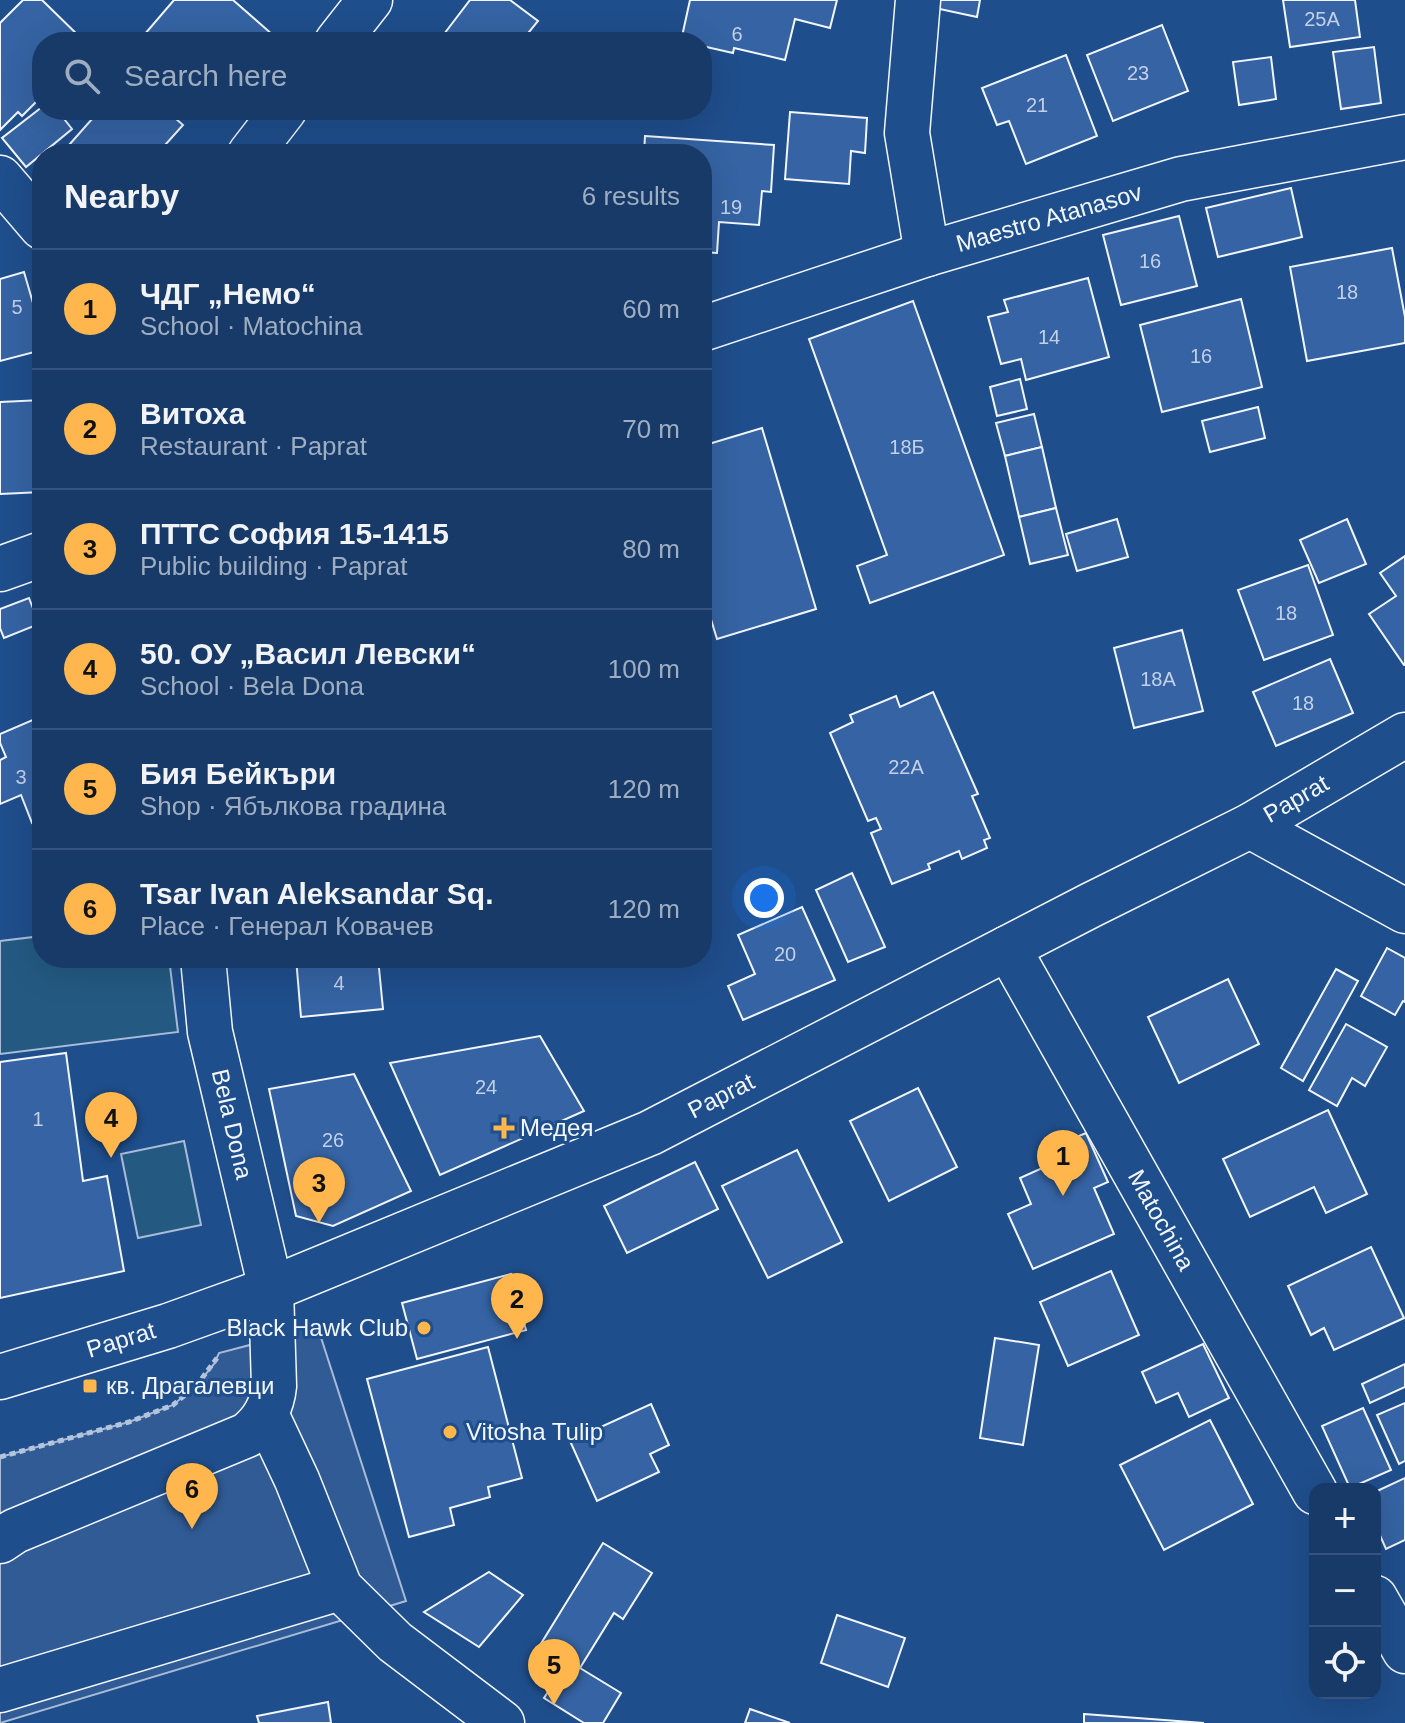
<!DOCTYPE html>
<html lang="en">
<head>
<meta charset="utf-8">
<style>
  :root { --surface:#173a69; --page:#244571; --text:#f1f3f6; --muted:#9eadc0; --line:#36547d; --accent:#ffb74d }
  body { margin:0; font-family:Helvetica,sans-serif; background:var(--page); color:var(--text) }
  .controls { position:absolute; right:24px; bottom:24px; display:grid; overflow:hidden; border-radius:16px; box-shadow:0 8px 32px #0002 }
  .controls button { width:72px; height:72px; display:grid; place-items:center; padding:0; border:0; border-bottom:2px solid var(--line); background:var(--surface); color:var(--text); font:40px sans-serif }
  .you { position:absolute; left:764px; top:898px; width:28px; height:28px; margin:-20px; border:6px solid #fff; border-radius:50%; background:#1a73e8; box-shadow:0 0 0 12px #1a73e833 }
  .badge { display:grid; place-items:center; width:52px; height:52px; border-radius:50%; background:var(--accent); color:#111; font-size:26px; font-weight:700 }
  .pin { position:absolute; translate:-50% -66px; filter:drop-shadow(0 2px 4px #0008) }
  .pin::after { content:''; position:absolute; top:42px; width:28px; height:24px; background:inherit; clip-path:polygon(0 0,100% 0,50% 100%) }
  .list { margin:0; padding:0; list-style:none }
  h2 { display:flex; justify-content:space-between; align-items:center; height:104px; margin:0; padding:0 32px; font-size:34px }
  h2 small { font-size:26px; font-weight:400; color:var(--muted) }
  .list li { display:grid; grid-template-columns:52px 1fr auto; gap:24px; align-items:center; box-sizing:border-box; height:120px; padding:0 32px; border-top:2px solid var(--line) }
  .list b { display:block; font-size:30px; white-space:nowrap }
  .list p { margin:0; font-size:26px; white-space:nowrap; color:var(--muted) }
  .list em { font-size:26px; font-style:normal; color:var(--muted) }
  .icon { flex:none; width:44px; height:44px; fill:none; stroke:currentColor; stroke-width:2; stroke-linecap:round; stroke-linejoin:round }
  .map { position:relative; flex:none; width:1405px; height:1723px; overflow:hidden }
  .search { position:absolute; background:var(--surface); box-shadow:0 8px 32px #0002; left:32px; top:32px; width:680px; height:88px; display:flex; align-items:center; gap:20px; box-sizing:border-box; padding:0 28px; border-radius:32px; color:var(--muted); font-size:30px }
  .panel { position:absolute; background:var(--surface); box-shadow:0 8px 32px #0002; left:32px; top:144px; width:680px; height:824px; border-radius:32px }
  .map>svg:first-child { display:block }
  .green { fill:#245a82; stroke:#a8bbd7; stroke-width:2 }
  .parking { fill:#305b95; stroke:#a8bbd7; stroke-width:2 }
  .building { fill:#3563a3; stroke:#f2f6ff; stroke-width:2 }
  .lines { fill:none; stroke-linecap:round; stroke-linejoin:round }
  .minor-casing { stroke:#f2f6ff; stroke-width:47 }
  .tertiary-casing { stroke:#f2f6ff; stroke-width:47 }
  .secondary-casing { stroke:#f2f6ff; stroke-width:47 }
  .path { stroke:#b3c4dc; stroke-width:5; stroke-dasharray:6 4; stroke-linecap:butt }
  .minor { stroke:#1f4e8c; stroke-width:44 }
  .tertiary { stroke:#1f4e8c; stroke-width:44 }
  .secondary { stroke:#1f4e8c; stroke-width:44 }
  .poi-dot { fill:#ffb74d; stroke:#1f4e8c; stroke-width:3 }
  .labels { text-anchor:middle; stroke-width:6; stroke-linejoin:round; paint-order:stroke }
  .number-label { font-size:20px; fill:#c3d1e8 }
  .street-label { font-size:24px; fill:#f2f6ff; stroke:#1f4e8c }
  .poi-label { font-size:24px; fill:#f2f6ff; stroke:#1f4e8c; text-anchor:start }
</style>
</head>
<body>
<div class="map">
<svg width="1405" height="1723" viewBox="0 0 1405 1723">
  <rect width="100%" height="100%" fill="#1f4e8c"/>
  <!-- green -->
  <g class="green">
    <polygon points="42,936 42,958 169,958 178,1032 0,1054 0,941"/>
    <polygon points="184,1141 201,1225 138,1238 121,1154"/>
  </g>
  <!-- parking -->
  <polygon class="parking" points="316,1322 406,1601 0,1723 0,1457 129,1422 173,1405 197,1385 214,1364 219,1353 273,1339"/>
  <!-- building -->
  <g class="building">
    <polygon points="23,0 42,0 85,42 42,42 42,96 22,116 18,112 0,130 0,23"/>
    <polygon points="174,0 233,0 273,35 267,42 138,42"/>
    <polygon points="470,0 510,0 538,21 521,42 438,42"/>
    <polygon points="690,0 837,0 830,28 795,19 785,60 734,48 733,53 702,46 702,42 681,41"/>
    <polygon points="936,0 980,0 977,17 935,8"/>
    <polygon points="1283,0 1355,0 1360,37 1290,47"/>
    <polygon points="1162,25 1188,91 1113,121 1087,55"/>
    <polygon points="1374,47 1381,103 1341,109 1333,52"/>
    <polygon points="1066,55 1097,136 1026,164 1009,121 997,125 982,88"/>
    <polygon points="1271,57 1276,99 1239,105 1233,62"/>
    <polygon points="42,107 42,110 57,110 72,129 26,167 2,138"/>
    <polygon points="100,110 166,110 183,125 157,154 79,154 69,145"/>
    <polygon points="790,112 867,118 865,153 851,151 849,184 785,179"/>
    <polygon points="645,136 774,145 771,192 762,191 759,225 719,222 717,253 702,252 702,154 644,154"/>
    <polygon points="1291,188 1302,237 1218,257 1206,208"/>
    <polygon points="1179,216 1197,286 1121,305 1103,235"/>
    <polygon points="1392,248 1405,317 1405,343 1307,361 1290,267"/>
    <polygon points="24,272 42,334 42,350 0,361 0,279"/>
    <polygon points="1088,278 1109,357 1026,380 1021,359 1001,364 988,317 1008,312 1004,300"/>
    <polygon points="1241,299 1262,387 1162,412 1140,325"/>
    <polygon points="913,301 1004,555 870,603 857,566 887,555 809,339"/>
    <polygon points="1020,379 1027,409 997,416 990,387"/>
    <polygon points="42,400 42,492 0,494 0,402"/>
    <polygon points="1258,407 1265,438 1210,452 1202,421"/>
    <polygon points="1034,414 1042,447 1005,456 996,423"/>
    <polygon points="762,428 816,609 717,639 702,590 702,446"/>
    <polygon points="1042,447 1056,508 1019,517 1005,456"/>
    <polygon points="1056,508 1068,555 1030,564 1019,517"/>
    <polygon points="1117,519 1128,557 1077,571 1066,534"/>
    <polygon points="1347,519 1366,564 1319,583 1300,540"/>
    <polygon points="1405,556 1405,665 1404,665 1369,614 1396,596 1380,573"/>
    <polygon points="1308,565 1333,635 1264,660 1238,590"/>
    <polygon points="29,598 39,624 4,638 0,628 0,609"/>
    <polygon points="1182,630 1203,711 1134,728 1114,648"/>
    <polygon points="1330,659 1353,713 1276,746 1253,692"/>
    <polygon points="933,692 978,794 972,796 990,838 984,840 987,848 962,859 959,851 928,864 930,869 892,884 871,833 881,829 876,818 868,821 830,733 853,722 850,715 896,696 900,707"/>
    <polygon points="42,716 42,819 32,823 21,795 0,804 0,760 6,757 0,743 0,734"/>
    <polygon points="852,873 885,947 848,962 816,890"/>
    <polygon points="802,907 835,980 743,1020 728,986 755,974 738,935"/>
    <polygon points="1387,948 1405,958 1405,1002 1403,1001 1395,1015 1361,996"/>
    <polygon points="296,958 378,958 383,1009 301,1017"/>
    <polygon points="1336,969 1358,981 1303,1081 1281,1068"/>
    <polygon points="1228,979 1259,1044 1179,1083 1148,1017"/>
    <polygon points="1346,1024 1387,1047 1365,1086 1352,1078 1337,1106 1309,1090"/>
    <polygon points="540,1036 584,1111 440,1175 390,1063"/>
    <polygon points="66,1053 83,1181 107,1176 124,1271 0,1298 0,1062"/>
    <polygon points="354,1074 411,1191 333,1226 296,1216 269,1089"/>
    <polygon points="918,1088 957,1167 889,1201 850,1121"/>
    <polygon points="1328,1110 1367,1194 1326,1213 1314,1187 1250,1217 1223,1159"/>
    <polygon points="1086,1133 1108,1182 1094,1188 1114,1234 1033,1269 1008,1214 1031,1204 1020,1178 1058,1161 1052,1147"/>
    <polygon points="797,1150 842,1242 768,1278 722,1186"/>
    <polygon points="695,1162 718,1209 627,1253 604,1206"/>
    <polygon points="1371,1247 1404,1318 1334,1350 1324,1328 1311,1335 1288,1286"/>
    <polygon points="1111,1271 1139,1335 1068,1366 1040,1302"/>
    <polygon points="511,1274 526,1330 417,1359 402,1303"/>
    <polygon points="995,1338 1039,1345 1023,1445 980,1438"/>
    <polygon points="1203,1344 1229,1398 1189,1417 1178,1393 1156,1403 1142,1372"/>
    <polygon points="488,1347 522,1478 488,1487 490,1497 450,1508 454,1525 409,1537 367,1379"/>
    <polygon points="1405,1364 1405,1387 1370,1403 1362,1384"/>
    <polygon points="1405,1403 1405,1461 1399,1464 1377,1415"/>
    <polygon points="651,1404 669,1445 650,1454 659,1472 597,1501 570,1441"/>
    <polygon points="1363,1408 1391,1470 1350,1488 1322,1426"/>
    <polygon points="1210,1420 1253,1504 1164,1550 1120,1465"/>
    <polygon points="1405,1478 1405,1540 1386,1549 1375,1524 1375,1492"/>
    <polygon points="603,1543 652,1573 623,1619 614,1613 580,1668 621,1693 603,1723 584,1723 544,1698 561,1672 534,1655"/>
    <polygon points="489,1572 523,1595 479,1647 424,1612"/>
    <polygon points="837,1615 905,1638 888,1687 821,1663"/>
    <polygon points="328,1702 331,1723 259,1723 257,1716"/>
    <polygon points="750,1709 790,1723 745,1723"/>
    <polygon points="1084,1714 1204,1723 1084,1723"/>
  </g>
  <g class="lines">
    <defs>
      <g id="minor">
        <polyline points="918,0 907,133 927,254"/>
        <polyline points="337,42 370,0"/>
        <polyline points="250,154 284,110"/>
        <polyline points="0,178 42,227"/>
        <polyline points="702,329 927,254 1181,179 1405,137"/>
        <polyline points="0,569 42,554"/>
        <polyline points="1250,826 1405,911"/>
        <polyline points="1008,948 1315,1492"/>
        <polyline points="203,958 210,1032 271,1289"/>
        <polyline points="266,1414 297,1480 340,1588 395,1642 502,1723"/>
        <polyline points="1375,1598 1405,1651"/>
        <polyline points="0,1690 340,1588"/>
      </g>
      <path id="tertiary" d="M0,1541L15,1531L247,1435C263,1422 272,1407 274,1386L271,1289"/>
      <polyline id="secondary" points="0,1377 168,1326 271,1289 650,1133 1091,905 1250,826 1405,735"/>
    </defs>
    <!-- minor casing -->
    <use href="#minor" class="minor-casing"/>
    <!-- tertiary casing -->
    <use href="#tertiary" class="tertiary-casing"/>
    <!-- secondary casing -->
    <use href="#secondary" class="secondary-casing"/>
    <!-- path -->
    <polyline class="path" points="0,1457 129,1422 173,1405 197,1385 217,1358"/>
    <!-- minor -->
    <use href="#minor" class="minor"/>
    <!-- tertiary -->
    <use href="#tertiary" class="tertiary"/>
    <!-- secondary -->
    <use href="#secondary" class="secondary"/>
  </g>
  <!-- markers -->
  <g class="poi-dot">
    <path d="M500 1116h8v8h8v8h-8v8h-8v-8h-8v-8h8z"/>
    <circle cx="424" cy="1328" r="8"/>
    <rect x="82" y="1378" width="16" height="16" rx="4"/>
    <circle cx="450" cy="1432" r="8"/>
  </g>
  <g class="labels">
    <!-- number labels -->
    <g class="number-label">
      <text x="1322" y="26">25А</text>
      <text x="737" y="41">6</text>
      <text x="1138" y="80">23</text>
      <text x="1037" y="112">21</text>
      <text x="731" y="214">19</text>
      <text x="1150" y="268">16</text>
      <text x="1347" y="299">18</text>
      <text x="17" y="314">5</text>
      <text x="1049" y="344">14</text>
      <text x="1201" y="363">16</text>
      <text x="907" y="454">18Б</text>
      <text x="1286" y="620">18</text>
      <text x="1158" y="686">18А</text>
      <text x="1303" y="710">18</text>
      <text x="906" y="774">22А</text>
      <text x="21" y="784">3</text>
      <text x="785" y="961">20</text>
      <text x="339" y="990">4</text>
      <text x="486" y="1094">24</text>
      <text x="38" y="1126">1</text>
      <text x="333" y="1147">26</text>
    </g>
    <!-- street labels -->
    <g class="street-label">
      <text transform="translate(1049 218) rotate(-16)" y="8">Maestro Atanasov</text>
      <text transform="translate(1296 799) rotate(-30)" y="8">Paprat</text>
      <text transform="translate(721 1096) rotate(-27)" y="8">Paprat</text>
      <text transform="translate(232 1124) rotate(77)" y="8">Bela Dona</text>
      <text transform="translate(1161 1220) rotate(61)" y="8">Matochina</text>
      <text transform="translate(121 1340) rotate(-17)" y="8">Paprat</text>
    </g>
    <!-- poi labels -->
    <g class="poi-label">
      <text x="520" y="1136">Медея</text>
      <text x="408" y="1336" text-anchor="end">Black Hawk Club</text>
      <text x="106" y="1394">кв. Драгалевци</text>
      <text x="466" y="1440">Vitosha Tulip</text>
    </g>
  </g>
</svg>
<div class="controls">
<button>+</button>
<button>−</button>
<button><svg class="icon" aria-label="locate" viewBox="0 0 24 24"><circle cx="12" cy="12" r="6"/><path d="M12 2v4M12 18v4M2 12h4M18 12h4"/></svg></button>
</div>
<div class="you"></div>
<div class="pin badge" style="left:1063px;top:1196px">1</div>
<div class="pin badge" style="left:517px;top:1339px">2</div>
<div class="pin badge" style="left:319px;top:1223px">3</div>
<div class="pin badge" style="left:111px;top:1158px">4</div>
<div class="pin badge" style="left:554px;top:1705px">5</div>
<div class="pin badge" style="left:192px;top:1529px">6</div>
<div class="search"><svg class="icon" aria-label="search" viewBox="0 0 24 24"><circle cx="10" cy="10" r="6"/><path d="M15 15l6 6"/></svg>Search here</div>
<section class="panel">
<h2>Nearby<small>6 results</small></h2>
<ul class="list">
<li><span class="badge">1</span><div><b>ЧДГ „Немо“</b><p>School · Matochina</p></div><em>60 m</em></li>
<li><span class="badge">2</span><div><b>Витоха</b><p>Restaurant · Paprat</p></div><em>70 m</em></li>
<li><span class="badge">3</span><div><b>ПТТС София 15-1415</b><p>Public building · Paprat</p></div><em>80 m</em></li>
<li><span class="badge">4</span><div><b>50. ОУ „Васил Левски“</b><p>School · Bela Dona</p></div><em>100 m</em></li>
<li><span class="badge">5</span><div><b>Бия Бейкъри</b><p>Shop · Ябълкова градина</p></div><em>120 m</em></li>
<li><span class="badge">6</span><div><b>Tsar Ivan Aleksandar Sq.</b><p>Place · Генерал Ковачев</p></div><em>120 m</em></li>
</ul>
</section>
</div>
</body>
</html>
